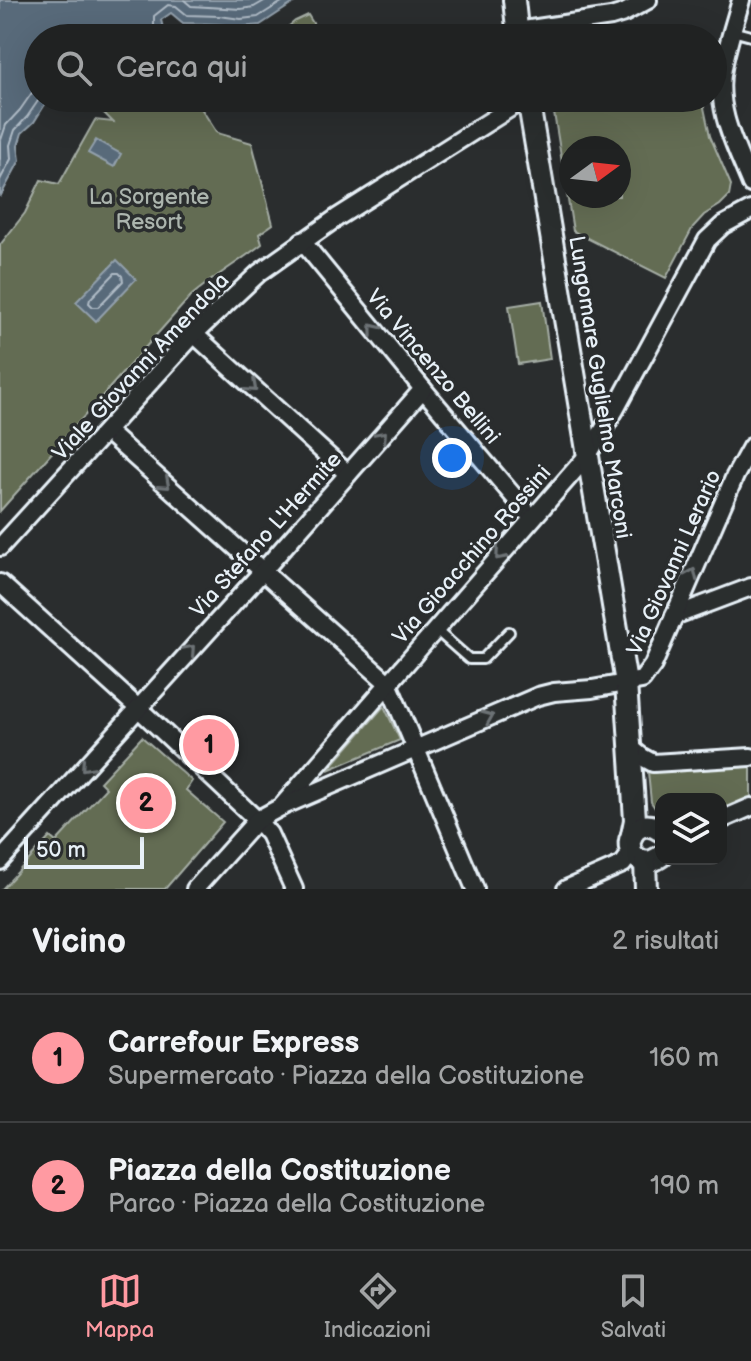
<!DOCTYPE html>
<html lang="it">
<head>
<meta charset="utf-8">
<style>
  :root { --surface:#202222; --page:#2d2f2f; --text:#f1f3f6; --muted:#a2a4a5; --line:#3d3f40; --accent:#ff9aa2 }
  body { margin:0; font-family:"Balsamiq Sans",sans-serif; background:var(--page); color:var(--text) }
  .controls { position:absolute; right:24px; bottom:24px; display:grid; overflow:hidden; border-radius:16px; box-shadow:0 8px 32px #0002 }
  .controls button { width:72px; height:72px; display:grid; place-items:center; padding:0; border:0; border-bottom:2px solid var(--line); background:var(--surface); color:var(--text); font:40px sans-serif }
  .compass { position:absolute; left:559px; top:136px; width:72px; height:72px; border-radius:50%; background:var(--surface); box-shadow:0 8px 32px #0002; rotate:75deg }
  .scale { position:absolute; left:24px; bottom:20px; width:120px; box-sizing:border-box; padding-left:8px; border:4px solid #e8f1f8; border-top:0; font-size:22px; line-height:28px; white-space:nowrap; color:#e8f1f8; -webkit-text-stroke:6px #2a2d2e; paint-order:stroke }
  .you { position:absolute; left:452px; top:458px; width:28px; height:28px; margin:-20px; border:6px solid #fff; border-radius:50%; background:#1a73e8; box-shadow:0 0 0 12px #1a73e833 }
  .badge { display:grid; place-items:center; width:52px; height:52px; border-radius:50%; background:var(--accent); color:#111; font-size:26px; font-weight:700 }
  .pin { position:absolute; translate:-50% -50%; border:4px solid #fff; box-shadow:0 2px 8px #0006 }
  .list { margin:0; padding:0; list-style:none }
  h2 { display:flex; justify-content:space-between; align-items:center; height:104px; margin:0; padding:0 32px; font-size:34px }
  h2 small { font-size:26px; font-weight:400; color:var(--muted) }
  .list li { display:grid; grid-template-columns:52px 1fr auto; gap:24px; align-items:center; box-sizing:border-box; height:128px; padding:0 32px; border-top:2px solid var(--line) }
  .list b { display:block; font-size:30px; white-space:nowrap }
  .list p { margin:0; font-size:26px; white-space:nowrap; color:var(--muted) }
  .list em { font-size:26px; font-style:normal; color:var(--muted) }
  .icon { flex:none; width:44px; height:44px; fill:none; stroke:currentColor; stroke-width:2; stroke-linecap:round; stroke-linejoin:round }
  .map { position:relative; flex:none; width:751px; height:889px; overflow:hidden }
  .search { position:absolute; background:var(--surface); box-shadow:0 8px 32px #0002; left:24px; right:24px; top:24px; height:88px; display:flex; align-items:center; gap:20px; box-sizing:border-box; padding:0 28px; border-radius:44px; color:var(--muted); font-size:30px }
  .sheet { height:360px; background:var(--surface) }
  nav { display:flex; justify-content:space-around; align-items:center; box-sizing:border-box; height:112px; border-top:2px solid var(--line); background:var(--surface); font-size:22px; color:var(--muted) }
  nav a { display:grid; justify-items:center; gap:4px }
  nav .on { color:var(--accent) }
  .map>svg:first-child { display:block }
  .green { fill:#636c53; stroke:#a6aea6; stroke-width:2; fill-rule:evenodd }
  .water { fill:#596a7a; stroke:#92a0ac; stroke-width:2 }
  .lines { fill:none; stroke-linecap:round; stroke-linejoin:round }
  .shore { stroke:#afbbc6; stroke-width:2 }
  .service-casing { stroke:#e8f1f8; stroke-width:14 }
  .minor-casing { stroke:#e8f1f8; stroke-width:22 }
  .tertiary-casing { stroke:#e8f1f8; stroke-width:26 }
  .service { stroke:#2a2d2e; stroke-width:8 }
  .minor { stroke:#2a2d2e; stroke-width:16 }
  .tertiary { stroke:#2a2d2e; stroke-width:20 }
  .oneway { stroke:#6c7275 }
  .labels { text-anchor:middle; stroke-width:7; stroke-linejoin:round; paint-order:stroke }
  .park-label { font-size:22px; fill:#acb5ae; stroke:#2a2d2e }
  .street-label { font-size:22px; fill:#e8f1f8; stroke:#2a2d2e }
</style>
</head>
<body>
<div class="map">
<svg width="751" height="889" viewBox="0 0 751 889">
  <rect width="100%" height="100%" fill="#2a2d2e"/>
  <filter id="ink" filterUnits="userSpaceOnUse"><feTurbulence type="fractalNoise" baseFrequency=".0125" numOctaves="2"/><feDisplacementMap in="SourceGraphic" scale="16" xChannelSelector="R" yChannelSelector="G"/><feConvolveMatrix kernelMatrix="1 2 1 2 8 2 1 2 1" color-interpolation-filters="sRGB"/></filter>
  <g filter="url(#ink)">
    <!-- green -->
    <g class="green">
      <polygon points="308,15 322,38 275,38 295,21"/>
      <path d="M131,98H197L201,108L217,133L252,143L273,224L259,234L262,244C239,262 213,277 191,296L0,511V245L25,213L41,180L59,184L95,120L113,122L104,113L118,110Z"/>
      <path d="M647,98H702L710,136L731,185L729,196L720,205L704,215L693,227L666,278L573,231L554,113ZM571,148H619V196H571Z"/>
      <polygon points="542,301 550,359 518,364 509,306"/>
      <polygon points="384,706 400,740 328,770"/>
      <polygon points="142,737 192,781 186,790 223,822 165,889 2,889 50,837 56,842 106,788 100,782"/>
      <polygon points="751,765 751,798 721,811 721,799 661,799 661,817 651,802 648,772"/>
    </g>
    <!-- water -->
    <g class="water">
      <polygon points="0,0 298,0 260,25 241,27 218,24 183,23 171,13 161,20 163,28 157,38 38,38 38,98 49,98 34,122 22,133 18,146 20,160 0,197"/>
      <polygon points="96,140 121,154 114,167 88,153"/>
      <polygon points="117,260 136,279 96,321 76,302"/>
    </g>
    <g class="lines">
      <!-- shore -->
      <g class="shore">
        <polyline points="184,0 191,6 241,9 254,7 266,0"/>
        <polyline points="151,38 154,27 154,16 168,5 176,6 187,15 219,16 241,19 258,17 285,0"/>
        <polyline points="0,159 0,143 6,125 20,110 38,84"/>
        <polyline points="0,180 11,159 10,145 15,130 27,117 40,98"/>
        <polygon points="115,273 119,273 122,276 123,281 98,307 93,307 89,303 90,299"/>
      </g>
      <defs>
        <g id="service">
          <polyline points="732,31 751,36"/>
          <polyline points="436,630 469,659 483,659 509,632"/>
        </g>
        <g id="minor">
          <path d="M741,0C735,22 727,45 723,68C715,109 736,147 751,184"/>
          <polyline points="517,31 611,17 624,13 648,0"/>
          <polyline points="302,241 423,389 532,518"/>
          <polyline points="194,334 348,474"/>
          <polyline points="107,432 388,683 475,889"/>
          <polyline points="0,547 194,334 259,273 338,217 526,98"/>
          <polyline points="0,583 138,708 257,820 269,834 294,889"/>
          <polyline points="674,616 751,587"/>
          <polyline points="631,748 642,757 653,763 751,757"/>
          <polyline points="281,807 588,455 615,410 707,240 723,225 751,210"/>
          <polyline points="721,820 751,807"/>
          <polyline points="0,861 262,572 423,389"/>
          <polyline points="195,889 257,820 281,807 538,696 554,692 592,689 642,680 653,665 735,476 751,447"/>
          <polyline points="566,889 623,864 628,857 630,848"/>
        </g>
        <g id="tertiary">
          <polyline points="514,0 518,38"/>
          <polyline points="528,98 626,683 635,820 632,835"/>
          <path d="M661,831C634,811 616,853 643,861C650,863 655,860 661,856"/>
          <polyline points="645,862 646,889"/>
        </g>
      </defs>
      <!-- service casing -->
      <use href="#service" class="service-casing"/>
      <!-- minor casing -->
      <use href="#minor" class="minor-casing"/>
      <!-- tertiary casing -->
      <use href="#tertiary" class="tertiary-casing"/>
      <!-- service -->
      <use href="#service" class="service"/>
      <!-- minor -->
      <use href="#minor" class="minor"/>
      <!-- tertiary -->
      <use href="#tertiary" class="tertiary"/>
    </g>
    <!-- one-way arrows -->
    <defs><path id="oneway-chevron" d="M-2-3.5L2.5 0L-2 3.5" fill="none" stroke-width="1.6" stroke-linecap="round" stroke-linejoin="round" transform="scale(2)"/></defs>
    <g class="oneway">
      <use href="#oneway-chevron" transform="translate(374 329) rotate(-129)"/>
      <use href="#oneway-chevron" transform="translate(252 387) rotate(42)"/>
      <use href="#oneway-chevron" transform="translate(382 436) rotate(-48)"/>
      <use href="#oneway-chevron" transform="translate(165 484) rotate(42)"/>
      <use href="#oneway-chevron" transform="translate(500 555) rotate(131)"/>
      <use href="#oneway-chevron" transform="translate(692 574) rotate(-66)"/>
      <use href="#oneway-chevron" transform="translate(190 650) rotate(-48)"/>
      <use href="#oneway-chevron" transform="translate(488 717) rotate(-23)"/>
      <use href="#oneway-chevron" transform="translate(86 766) rotate(132)"/>
    </g>
  </g>
  <g class="labels">
    <!-- park labels -->
    <g class="park-label">
      <text x="149" y="204">La Sorgente<tspan x="149" dy="25">Resort</tspan></text>
    </g>
    <!-- street labels -->
    <g class="street-label">
      <text transform="translate(140 366) rotate(-47)" y="8">Viale Giovanni Amendola</text>
      <text transform="translate(434 366) rotate(50)" y="8">Via Vincenzo Bellini</text>
      <text transform="translate(601 387) rotate(81)" y="8">Lungomare Guglielmo Marconi</text>
      <text transform="translate(265 534) rotate(-48)" y="8">Via Stefano L'Hermite</text>
      <text transform="translate(471 554) rotate(-49)" y="8">Via Gioacchino Rossini</text>
      <text transform="translate(673 562) rotate(-66)" y="8">Via Giovanni Lerario</text>
    </g>
  </g>
</svg>
<div class="controls">
<button><svg class="icon" aria-label="layers" viewBox="0 0 24 24"><path d="M12 4l9 5-9 5-9-5zM3 14l9 5 9-5"/></svg></button>
</div>
<svg class="compass" viewBox="-18 -18 36 36"><path d="M0-13l5 13h-10z" fill="#e53935"/><path d="M0 13l5-13h-10z" fill="#a2a4a5"/></svg>
<div class="scale">50 m</div>
<div class="you"></div>
<div class="pin badge" style="left:209px;top:745px">1</div>
<div class="pin badge" style="left:146px;top:803px">2</div>
<div class="search"><svg class="icon" aria-label="search" viewBox="0 0 24 24"><circle cx="10" cy="10" r="6"/><path d="M15 15l6 6"/></svg>Cerca qui</div>
</div>
<section class="sheet">
<h2>Vicino<small>2 risultati</small></h2>
<ul class="list">
<li><span class="badge">1</span><div><b>Carrefour Express</b><p>Supermercato · Piazza della Costituzione</p></div><em>160 m</em></li>
<li><span class="badge">2</span><div><b>Piazza della Costituzione</b><p>Parco · Piazza della Costituzione</p></div><em>190 m</em></li>
</ul>
</section>
<nav>
<a class="on"><svg class="icon" aria-label="map" viewBox="0 0 24 24"><path d="M3 6l6-2 6 2 6-2v14l-6 2-6-2-6 2zM9 4v14M15 6v14"/></svg>Mappa</a>
<a><svg class="icon" aria-label="directions" viewBox="0 0 24 24"><path d="M12 3l9 9-9 9-9-9zM9 14v-3h6M13 9l2 2-2 2"/></svg>Indicazioni</a>
<a><svg class="icon" aria-label="saved" viewBox="0 0 24 24"><path d="M7 4h10v16l-5-4-5 4z"/></svg>Salvati</a>
</nav>
</body>
</html>
